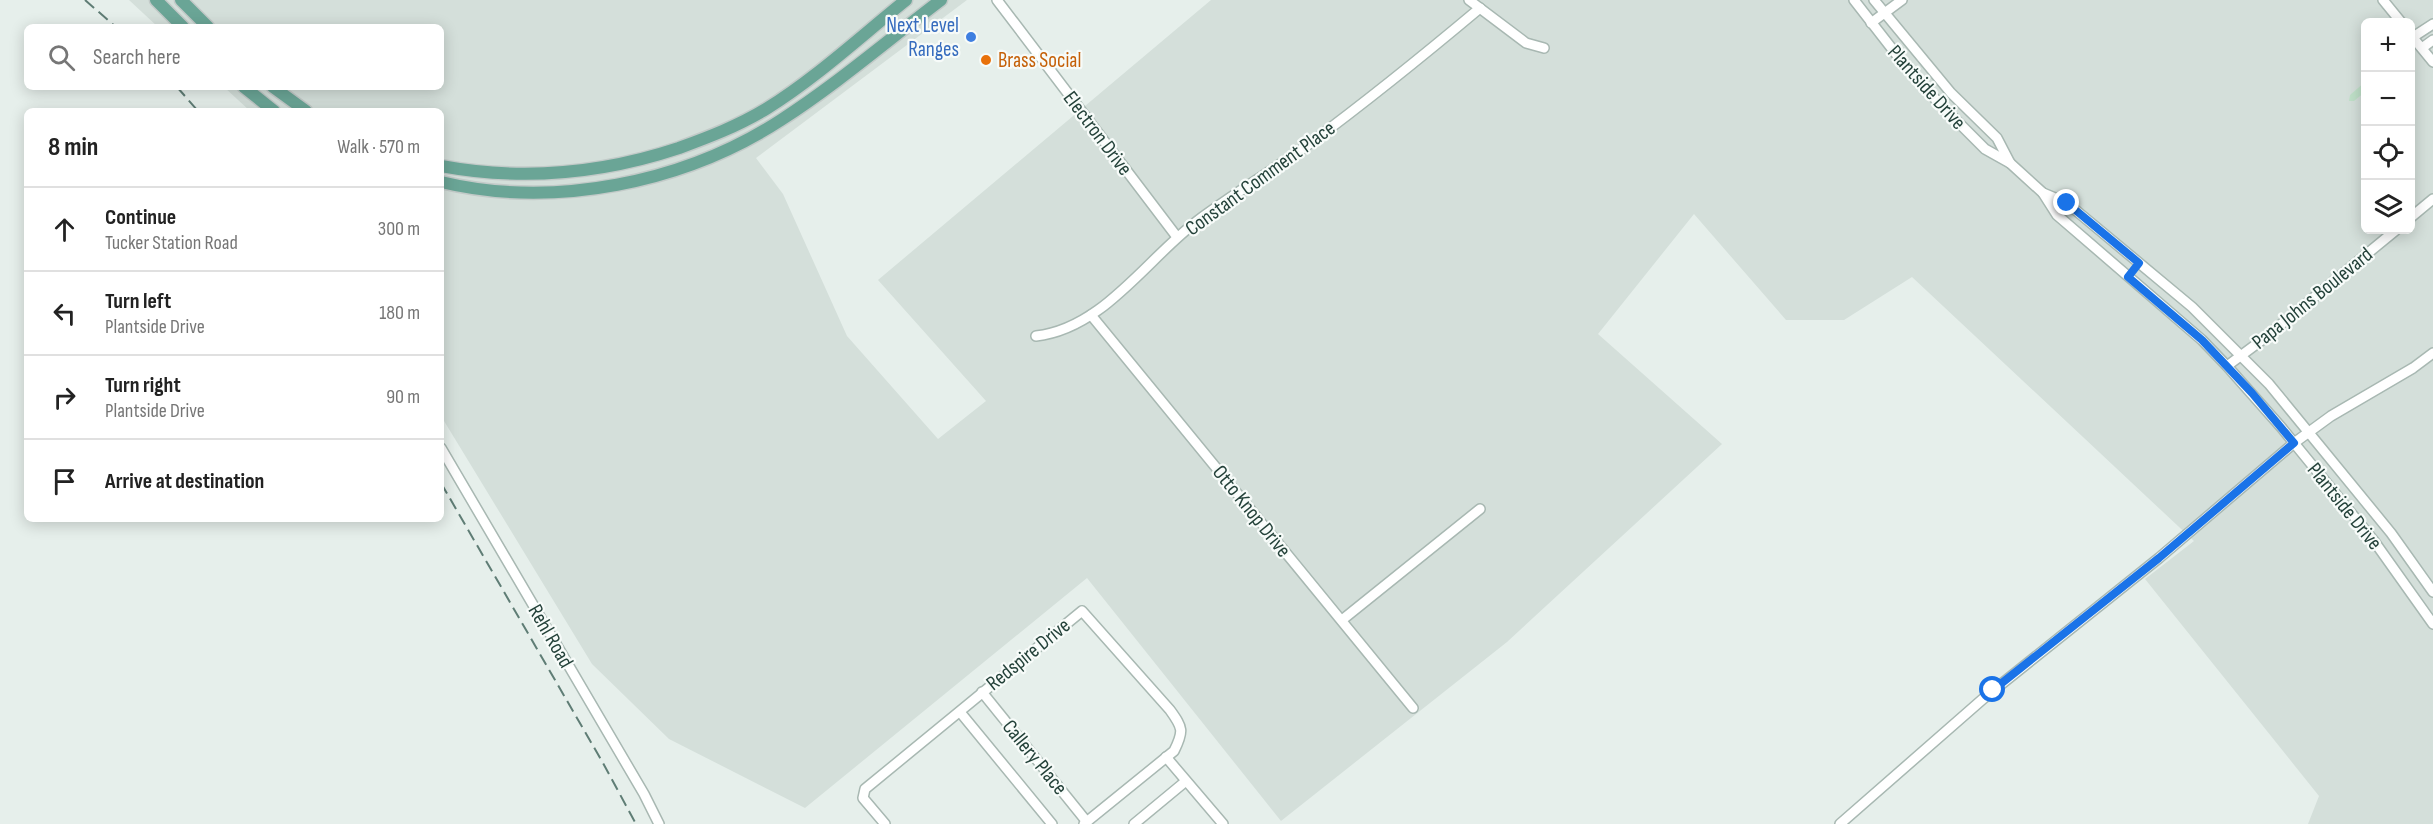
<!DOCTYPE html>
<html lang="en">
<head>
<meta charset="utf-8">
<style>
  :root { --surface:#fff; --page:#f6f6f6; --text:#222; --muted:#767676; --line:#e0e0e0 }
  body { margin:0; font-family:"Sofia Sans Condensed",sans-serif; background:var(--page); color:var(--text) }
  .controls { position:absolute; right:18px; top:18px; display:grid; overflow:hidden; border-radius:9px; box-shadow:0 3px 15px #0003 }
  .controls button { width:54px; height:54px; display:grid; place-items:center; padding:0; border:0; border-bottom:2px solid var(--line); background:var(--surface); color:var(--text); font:30px sans-serif }
  .stop { position:absolute; width:18px; height:18px; margin:-14px; border:4px solid #1a73e8; border-radius:50%; background:#fff }
  .stop.end { background:#1a73e8; border-color:#fff; box-shadow:0 2px 6px #0008 }
  .list { margin:0; padding:0; list-style:none }
  h2 { display:flex; justify-content:space-between; align-items:center; height:78px; margin:0; padding:0 24px; font-size:26px }
  h2 small { font-size:20px; font-weight:400; color:var(--muted) }
  .list li { display:grid; grid-template-columns:39px 1fr auto; gap:18px; align-items:center; box-sizing:border-box; height:84px; padding:0 24px; border-top:2px solid var(--line) }
  .list b { display:block; font-size:22px; white-space:nowrap }
  .list p { margin:0; font-size:20px; white-space:nowrap; color:var(--muted) }
  .list em { font-size:20px; font-style:normal; color:var(--muted) }
  .icon { flex:none; width:33px; height:33px; fill:none; stroke:currentColor; stroke-width:2; stroke-linecap:round; stroke-linejoin:round }
  .map { position:relative; flex:none; width:2433px; height:824px; overflow:hidden }
  .search { position:absolute; background:var(--surface); box-shadow:0 3px 15px #0003; left:24px; top:24px; width:420px; height:66px; display:flex; align-items:center; gap:15px; box-sizing:border-box; padding:0 21px; border-radius:9px; color:var(--muted); font-size:22px }
  .panel { position:absolute; background:var(--surface); box-shadow:0 3px 15px #0003; left:24px; top:108px; width:420px; height:414px; border-radius:9px }
  .map>svg:first-child { display:block }
  .built { fill:#d4dfda; fill-rule:evenodd }
  .green { fill:#bfe0c8 }
  .lines { fill:none; stroke-linecap:round; stroke-linejoin:round }
  .minor-casing { stroke:#a8b8b2; stroke-width:12 }
  .major-casing { stroke:#c2cac8; stroke-width:15 }
  .minor { stroke:#fff; stroke-width:9 }
  .major { stroke:#6aa596; stroke-width:12 }
  .rail { stroke:#5f7d75; stroke-width:2; stroke-dasharray:12 6; stroke-linecap:butt }
  .route { stroke:#1a73e8; stroke-width:8 }
  .shop-dot { fill:#3f7fe0; stroke:#f7fbf9; stroke-width:2 }
  .food-dot { fill:#e8710a; stroke:#f7fbf9; stroke-width:2 }
  .labels { text-anchor:middle; stroke-width:4.5; stroke-linejoin:round; paint-order:stroke }
  .shop-label { font-size:21px; fill:#366cbe; stroke:#f7fbf9; text-anchor:end }
  .food-label { font-size:21px; fill:#c56008; stroke:#f7fbf9; text-anchor:start }
  .street-label { font-size:21px; fill:#24423a; stroke:#f7fbf9 }
</style>
</head>
<body>
<div class="map">
<svg width="2433" height="824" viewBox="0 0 2433 824">
  <rect width="100%" height="100%" fill="#e6efeb"/>
  <!-- built -->
  <path class="built" d="M129,0H967L756,158L783,194L847,336L938,439L986,401L878,280L1211,0H2433V824H2308L2319,796L2145,579L2194,541L1912,277L1844,320H1786L1694,214L1598,334L1722,444L1507,642L1281,821L1087,578L805,808L669,739L592,664L441,416V111H250L224,87H441V27H158ZM2366,22H2410V230H2366Z"/>
  <!-- green -->
  <polygon class="green" points="2365,82 2365,92 2354,101 2349,101 2350,95"/>
  <g class="lines">
    <defs>
      <g id="minor">
        <polyline points="997,0 1177,237"/>
        <polyline points="1469,0 1526,43 1544,48"/>
        <polyline points="1854,0 1900,59 1937,101 1985,149 2010,163 2043,193 2067,203 2192,307 2269,384 2391,533 2433,592"/>
        <polyline points="1874,0 1951,93 1997,138 2010,163"/>
        <polyline points="2383,0 2401,22"/>
        <polyline points="1871,23 1902,0"/>
        <polyline points="2410,34 2433,62"/>
        <polyline points="2413,37 2433,24"/>
        <polyline points="2422,48 2433,40"/>
        <polyline points="2043,193 2057,215 2202,340 2227,366 2281,427 2374,541 2433,624"/>
        <polyline points="2410,218 2433,199"/>
        <polyline points="1091,315 1413,708"/>
        <path d="M1036,336C1102,329 1146,260 1196,222C1232,195 1272,171 1309,144C1367,101 1424,55 1480,8"/>
        <polyline points="2227,366 2262,340 2396,230"/>
        <polyline points="441,448 644,794 659,824"/>
        <polyline points="1342,620 1480,509"/>
        <polyline points="982,692 1087,822"/>
        <polyline points="960,712 1052,824"/>
        <polyline points="1166,757 1223,824"/>
        <path d="M885,824L863,798L865,789L1082,611L1170,710C1183,728 1184,731 1174,751L1084,824"/>
        <polyline points="1134,824 1186,781"/>
        <polyline points="1840,824 1984,698 2159,558 2294,443 2331,416 2413,368 2433,353"/>
      </g>
      <g id="major">
        <polyline points="156,0 183,27"/>
        <polyline points="181,0 208,27"/>
        <polyline points="244,87 274,111"/>
        <polyline points="273,87 306,111"/>
        <path d="M441,166C522,181 601,174 679,148C709,137 738,126 766,109C816,78 860,37 906,0"/>
        <path d="M441,182C554,209 684,183 781,120C837,84 888,40 941,0"/>
      </g>
    </defs>
    <!-- minor casing -->
    <use href="#minor" class="minor-casing"/>
    <!-- major casing -->
    <use href="#major" class="major-casing"/>
    <!-- minor -->
    <use href="#minor" class="minor"/>
    <!-- major -->
    <use href="#major" class="major"/>
    <!-- rail -->
    <g class="rail">
      <polyline points="85,0 116,27"/>
      <polyline points="177,87 198,111"/>
      <polyline points="441,483 603,763 636,824"/>
    </g>
  </g>
  <g class="lines">
    <!-- route -->
    <polyline class="route" points="1993,690 2159,558 2294,443 2252,393 2202,340 2128,277 2139,263 2067,203"/>
  </g>
  <!-- markers -->
  <circle class="shop-dot" cx="971" cy="37" r="6"/>
  <circle class="food-dot" cx="986" cy="60" r="6"/>
  <g class="labels">
    <!-- shop labels -->
    <g class="shop-label">
      <text x="959" y="32">Next Level<tspan x="959" dy="24">Ranges</tspan></text>
    </g>
    <!-- food labels -->
    <g class="food-label">
      <text x="998" y="67">Brass Social</text>
    </g>
    <!-- street labels -->
    <g class="street-label">
      <text transform="translate(1927 87) rotate(48)" y="7">Plantside Drive</text>
      <text transform="translate(1098 133) rotate(53)" y="7">Electron Drive</text>
      <text transform="translate(1260 178) rotate(-36)" y="7">Constant Comment Place</text>
      <text transform="translate(2312 298) rotate(-39)" y="7">Papa Johns Boulevard</text>
      <text transform="translate(2345 506) rotate(51)" y="7">Plantside Drive</text>
      <text transform="translate(1252 511) rotate(51)" y="7">Otto Knop Drive</text>
      <text transform="translate(551 636) rotate(60)" y="7">Rehl Road</text>
      <text transform="translate(1028 654) rotate(-39)" y="7">Redspire Drive</text>
      <text transform="translate(1035 757) rotate(51)" y="7">Callery Place</text>
    </g>
  </g>
</svg>
<div class="controls">
<button>+</button>
<button>−</button>
<button><svg class="icon" aria-label="locate" viewBox="0 0 24 24"><circle cx="12" cy="12" r="6"/><path d="M12 2v4M12 18v4M2 12h4M18 12h4"/></svg></button>
<button><svg class="icon" aria-label="layers" viewBox="0 0 24 24"><path d="M12 4l9 5-9 5-9-5zM3 14l9 5 9-5"/></svg></button>
</div>
<div class="stop" style="left:1993px;top:690px"></div>
<div class="stop end" style="left:2067px;top:203px"></div>
<div class="search"><svg class="icon" aria-label="search" viewBox="0 0 24 24"><circle cx="10" cy="10" r="6"/><path d="M15 15l6 6"/></svg>Search here</div>
<section class="panel">
<h2>8 min<small>Walk · 570 m</small></h2>
<ul class="list">
<li><svg class="icon" aria-label="ahead" viewBox="0 0 24 24"><path d="M12 20V5M6 11l6-6 6 6"/></svg><div><b>Continue</b><p>Tucker Station Road</p></div><em>300 m</em></li>
<li><svg class="icon" aria-label="left" viewBox="0 0 24 24"><path d="M17 20v-9H6M10 6l-5 5 5 5"/></svg><div><b>Turn left</b><p>Plantside Drive</p></div><em>180 m</em></li>
<li><svg class="icon" aria-label="right" viewBox="0 0 24 24"><path d="M7 20v-9h11M14 6l5 5-5 5"/></svg><div><b>Turn right</b><p>Plantside Drive</p></div><em>90 m</em></li>
<li><svg class="icon" aria-label="arrive" viewBox="0 0 24 24"><path d="M6 21V4h12l-3 4 3 4H6"/></svg><div><b>Arrive at destination</b></div></li>
</ul>
</section>
</div>
</body>
</html>
